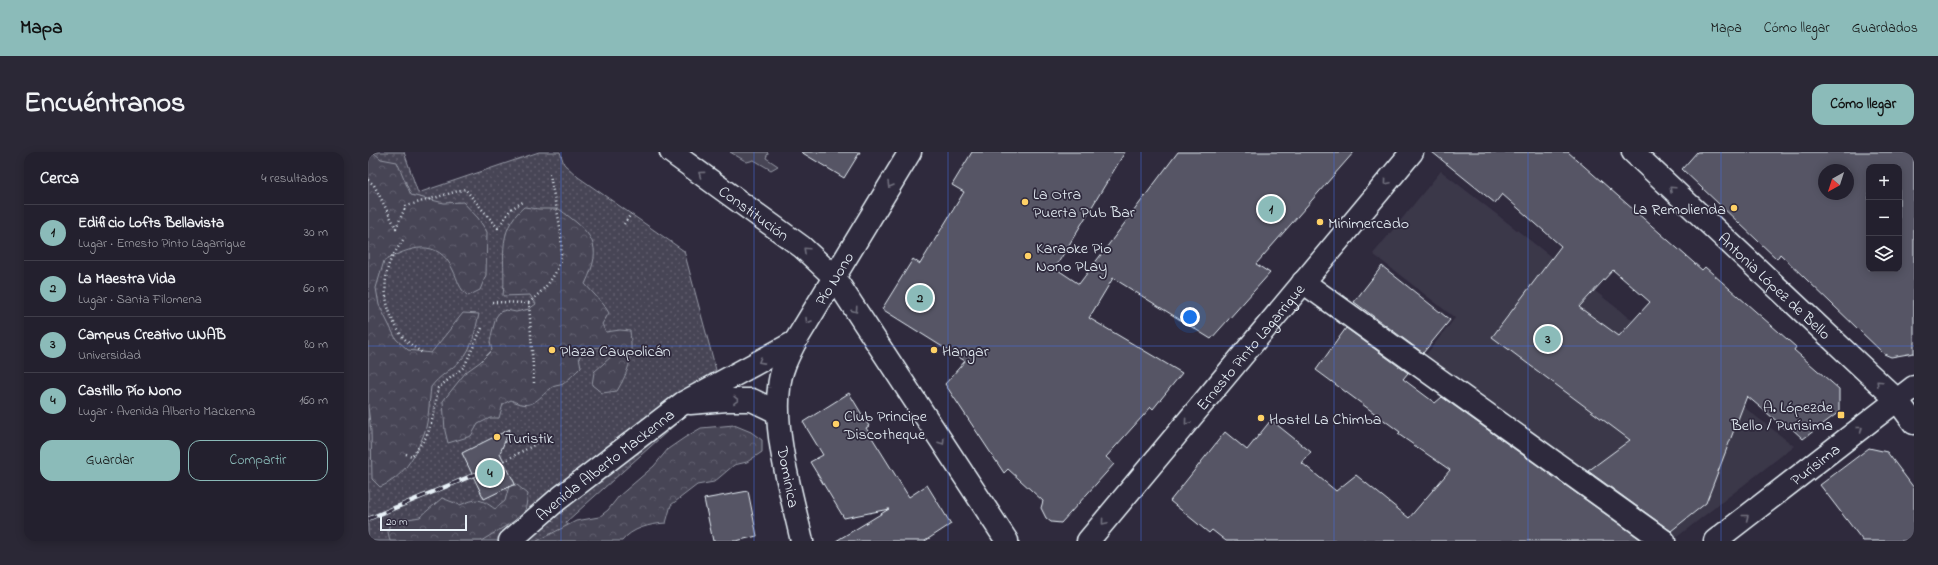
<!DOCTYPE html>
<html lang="es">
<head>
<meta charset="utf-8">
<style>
  :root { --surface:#23202e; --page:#2b2836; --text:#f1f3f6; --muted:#a3a3aa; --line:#403e4a; --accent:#8bbbb9 }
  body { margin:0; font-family:"Indie Flower",sans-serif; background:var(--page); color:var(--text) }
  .controls { position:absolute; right:12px; top:12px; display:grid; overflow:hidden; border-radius:8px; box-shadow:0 2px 10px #0003 }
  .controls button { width:36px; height:36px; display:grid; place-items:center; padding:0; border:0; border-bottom:1px solid var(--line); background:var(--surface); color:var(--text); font:20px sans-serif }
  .compass { position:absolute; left:1450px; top:12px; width:36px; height:36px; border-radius:50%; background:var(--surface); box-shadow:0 2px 10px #0003; rotate:219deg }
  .scale { position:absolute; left:12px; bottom:10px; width:87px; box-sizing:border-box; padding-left:4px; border:2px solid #e8f1f8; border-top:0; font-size:11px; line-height:14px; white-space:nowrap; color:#e8f1f8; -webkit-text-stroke:3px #2f2a3d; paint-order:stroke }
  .you { position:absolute; left:822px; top:165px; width:14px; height:14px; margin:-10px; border:3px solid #fff; border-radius:50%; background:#1a73e8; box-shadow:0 0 0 6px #1a73e833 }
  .badge { display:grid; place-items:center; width:26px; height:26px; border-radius:50%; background:var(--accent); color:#111; font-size:13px; font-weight:700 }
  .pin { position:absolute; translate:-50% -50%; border:2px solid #fff; box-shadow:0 1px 4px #0006 }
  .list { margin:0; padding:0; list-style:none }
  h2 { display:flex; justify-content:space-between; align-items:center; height:52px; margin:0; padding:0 16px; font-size:17px }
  h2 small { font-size:13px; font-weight:400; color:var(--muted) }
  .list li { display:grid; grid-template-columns:26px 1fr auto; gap:12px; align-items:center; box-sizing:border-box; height:56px; padding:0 16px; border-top:1px solid var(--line) }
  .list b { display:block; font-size:15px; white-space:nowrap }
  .list p { margin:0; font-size:13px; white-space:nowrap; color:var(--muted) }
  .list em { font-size:13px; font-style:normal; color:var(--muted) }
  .actions { display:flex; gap:8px; padding:12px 16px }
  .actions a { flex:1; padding:9px 0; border:1px solid var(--accent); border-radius:12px; text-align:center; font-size:14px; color:var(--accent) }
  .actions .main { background:var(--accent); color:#111 }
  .icon { flex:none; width:22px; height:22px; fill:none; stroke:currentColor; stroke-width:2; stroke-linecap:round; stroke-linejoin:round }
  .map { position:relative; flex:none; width:1546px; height:389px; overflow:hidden; border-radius:12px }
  header { display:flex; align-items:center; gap:24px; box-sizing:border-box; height:56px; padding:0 20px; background:var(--accent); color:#111 }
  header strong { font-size:19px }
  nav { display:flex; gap:22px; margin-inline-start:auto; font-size:14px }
  .intro { display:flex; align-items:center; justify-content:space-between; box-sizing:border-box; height:96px; padding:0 24px }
  h1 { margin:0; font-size:28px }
  .button { padding:10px 18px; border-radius:12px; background:var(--accent); color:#111; font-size:14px; font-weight:700 }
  main { display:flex; gap:24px; padding:0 24px }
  aside { flex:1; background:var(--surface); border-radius:12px; box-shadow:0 2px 10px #0003 }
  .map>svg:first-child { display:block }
  .built { fill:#3b3749 }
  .grass { fill:url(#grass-dots); stroke:#979aa6 }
  .forest { fill:url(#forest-crowns); stroke:#979aa6 }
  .garden { fill:#464455; stroke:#979aa6 }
  .building { fill:#575565; stroke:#e8f1f8; fill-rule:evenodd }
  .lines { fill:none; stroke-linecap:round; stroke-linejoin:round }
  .street-casing { stroke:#e8f1f8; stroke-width:25 }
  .secondary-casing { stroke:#e8f1f8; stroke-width:25 }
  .path { stroke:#e8f1f8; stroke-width:2.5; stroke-dasharray:1 3; stroke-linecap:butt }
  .street { stroke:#2f2a3d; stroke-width:22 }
  .secondary { stroke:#2f2a3d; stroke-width:22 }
  .rail-casing { stroke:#e8f1f8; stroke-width:4.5 }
  .rail { stroke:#2f2a3d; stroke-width:3; stroke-dasharray:9; stroke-linecap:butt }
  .oneway { stroke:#70707e }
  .grid { fill:none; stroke:#466fde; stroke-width:1; stroke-opacity:0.55 }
  .poi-dot { fill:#ffd166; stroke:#2f2a3d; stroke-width:1.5 }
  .labels { text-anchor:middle; stroke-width:3.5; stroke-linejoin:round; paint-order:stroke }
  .poi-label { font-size:16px; fill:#e8f1f8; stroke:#2f2a3d; text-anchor:start }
  .street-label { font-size:16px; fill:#e8f1f8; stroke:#2f2a3d }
</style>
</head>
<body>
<header>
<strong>Mapa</strong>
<nav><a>Mapa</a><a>Cómo llegar</a><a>Guardados</a></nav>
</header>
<div class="intro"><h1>Encuéntranos</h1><a class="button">Cómo llegar</a></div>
<main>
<aside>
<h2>Cerca<small>4 resultados</small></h2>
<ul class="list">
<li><span class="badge">1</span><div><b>Edificio Lofts Bellavista</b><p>Lugar · Ernesto Pinto Lagarrigue</p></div><em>30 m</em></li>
<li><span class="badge">2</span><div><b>La Maestra Vida</b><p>Lugar · Santa Filomena</p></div><em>60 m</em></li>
<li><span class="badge">3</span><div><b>Campus Creativo UNAB</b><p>Universidad</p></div><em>80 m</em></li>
<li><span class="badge">4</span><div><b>Castillo Pío Nono</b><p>Lugar · Avenida Alberto Mackenna</p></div><em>160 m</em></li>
</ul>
<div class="actions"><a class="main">Guardar</a><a>Compartir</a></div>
</aside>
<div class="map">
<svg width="1546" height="389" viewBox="0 0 1546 389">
  <defs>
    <pattern id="grass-dots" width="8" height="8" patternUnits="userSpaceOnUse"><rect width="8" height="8" fill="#464455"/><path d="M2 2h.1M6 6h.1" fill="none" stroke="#615f6e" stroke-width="1.8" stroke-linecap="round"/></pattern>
    <pattern id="forest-crowns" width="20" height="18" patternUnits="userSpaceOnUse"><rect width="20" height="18" fill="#464455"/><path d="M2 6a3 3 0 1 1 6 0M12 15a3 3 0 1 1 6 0" fill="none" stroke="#615f6e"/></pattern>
  </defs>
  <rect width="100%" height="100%" fill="#2f2a3d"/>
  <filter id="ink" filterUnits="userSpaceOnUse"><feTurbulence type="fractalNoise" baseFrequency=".025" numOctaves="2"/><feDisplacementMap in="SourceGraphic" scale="8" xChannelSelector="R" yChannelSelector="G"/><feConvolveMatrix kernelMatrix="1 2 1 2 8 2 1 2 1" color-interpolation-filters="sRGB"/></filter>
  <g filter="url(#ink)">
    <!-- built -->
    <polygon class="built" points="1073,19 1426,294 1305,388 1053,209 1087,166 1005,102"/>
    <!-- grass -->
    <polygon class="grass" points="0,0 36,0 50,41 171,0 192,0 196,12 210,25 316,99 348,218 309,246 320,261 198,370 208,389 0,389"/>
    <!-- forest -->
    <g class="forest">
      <path d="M0,0H5L13,7L29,10L43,43L76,51L95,50L110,66L119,80L118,123L112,138L100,144C91,137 90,128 85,118C70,85 41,95 16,109L8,136L11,153L28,187L40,198L63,201L95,161L111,162C107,178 105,196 93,208C83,218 71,224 63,235C61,250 61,268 56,282C47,304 35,326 12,335L4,327L3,279L0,255Z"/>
      <path d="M156,55L171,57H191C223,81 237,91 217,132L236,153L241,161L234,172L238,180L252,178L262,179C265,204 262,217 249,239L234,241L224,233L226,220L245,203L240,194L225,196L211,205L213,215C209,219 198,230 195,232C191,234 187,233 183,236C168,248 164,259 143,248L135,252L131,266H122L110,272L103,284L80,291L77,279L75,249L98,220L112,210L124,198L122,190L124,180L128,165L132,160L138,158L148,160L161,157L168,152L162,143L135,144C139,110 126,80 156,55Z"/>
      <path d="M366,273L383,280L394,288V300L379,310L366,313L346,330L329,333L303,353L298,371C282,372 264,376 254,389H169L208,369L231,365L240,358L251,344L286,314L300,297L316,286L333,276Z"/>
      <path d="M149,333L160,342L157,360L146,369L113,389H22L20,380L22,370L52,365L74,346L92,353C109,346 112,346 127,357L137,349L141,334Z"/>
    </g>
    <!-- garden -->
    <polygon class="garden" points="362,0 399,0 400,1 398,6 410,14 403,18 386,8 379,10"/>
    <!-- building -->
    <g class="building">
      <polygon points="433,0 492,0 476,26"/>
      <polygon points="604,0 757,0 687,116 711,132 810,0 986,0 888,112 902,121 843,187 745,126 721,166 814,221 785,257 783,255 738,305 746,312 693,371 683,370 678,366 673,356 675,349 640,317 636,321 577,232 597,209 514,157 545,107 552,112 596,40 584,33"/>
      <path d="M1064,0H1200L1334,118L1337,115L1428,195L1426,198L1471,237V260L1435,287L1421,274L1418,277L1379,244L1338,351L1303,379L1220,319L1262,288L1124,185L1193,94L1134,42L1127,51ZM1245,118L1282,150L1251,184L1211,155Z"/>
      <path d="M1329,0H1546V201L1523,205L1516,202L1412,102L1409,107L1314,17ZM1501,15H1531V117H1501ZM1456,18H1480V42H1456Z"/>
      <polygon points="1014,114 1082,168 1055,201 986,150"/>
      <polygon points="978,176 1040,221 1035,227 1067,251 1074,245 1275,389 858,389 844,378 841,381 802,349 857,280 879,298 903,268 943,300 934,311 968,339 988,323 1041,366 1082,318 1030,282 1032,280 948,218"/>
      <polygon points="481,241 501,274 498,276 541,345 559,333 583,372 557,389 468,389 521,357 476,366 442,310 455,303 435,270"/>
      <polygon points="142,277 132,301 147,332 116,347 94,301"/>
      <polygon points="1501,296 1519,300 1546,336 1546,389 1495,389 1452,333"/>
      <polygon points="380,339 389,384 368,389 345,389 336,347"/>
    </g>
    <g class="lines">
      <defs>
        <g id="street">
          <path id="s1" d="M303,0L434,95L466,125L639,389"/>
          <path id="s2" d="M1265,0L1529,248L1546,271"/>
          <polyline points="935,130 1296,389"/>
          <polyline points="322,251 359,248 384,248 409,260"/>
          <path id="s3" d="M142,389L189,348L315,251L427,190"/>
          <path id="s4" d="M720,389L1044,0"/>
        </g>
        <g id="secondary">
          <path id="s5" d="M434,389C424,344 405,281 411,236C412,219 420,204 427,190L542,0"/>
          <path id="s6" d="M1347,389L1546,235"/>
        </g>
      </defs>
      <!-- street casing -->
      <use href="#street" class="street-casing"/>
      <!-- secondary casing -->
      <use href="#secondary" class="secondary-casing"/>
      <!-- path -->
      <g class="path">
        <polyline points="0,28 6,33 28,76 38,54 97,37 130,76 143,57 155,50"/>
        <polyline points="256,72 263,62"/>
        <path d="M35,88C30,96 24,104 21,112C13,137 19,165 35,185C40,191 48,196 54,201"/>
        <polyline points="124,150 161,151"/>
        <path d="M166,231L161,151C173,140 186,128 191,112C199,86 185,48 182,21"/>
        <polyline points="38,302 44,304 59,284 66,262 70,236 96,215 114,176"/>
        <polyline points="136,309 168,292"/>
      </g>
      <!-- street -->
      <use href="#street" class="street"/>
      <!-- secondary -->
      <use href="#secondary" class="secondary"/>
      <defs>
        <polyline id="rail" points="0,367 108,322"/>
      </defs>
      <!-- rail casing -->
      <use href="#rail" class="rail-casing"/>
      <!-- rail -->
      <use href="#rail" class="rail"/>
    </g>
    <!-- one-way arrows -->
    <defs><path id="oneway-chevron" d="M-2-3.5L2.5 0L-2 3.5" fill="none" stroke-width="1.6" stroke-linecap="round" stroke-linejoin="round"/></defs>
    <g class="oneway">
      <use href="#oneway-chevron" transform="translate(333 22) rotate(-144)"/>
      <use href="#oneway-chevron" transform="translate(1019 30) rotate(130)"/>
      <use href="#oneway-chevron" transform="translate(522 33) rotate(121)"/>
      <use href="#oneway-chevron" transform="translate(1304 37) rotate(-137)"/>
      <use href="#oneway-chevron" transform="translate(438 98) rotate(-137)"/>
      <use href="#oneway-chevron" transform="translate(487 158) rotate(56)"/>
      <use href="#oneway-chevron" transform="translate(440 169) rotate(121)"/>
      <use href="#oneway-chevron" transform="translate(393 209) rotate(151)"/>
      <use href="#oneway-chevron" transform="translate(1511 231) rotate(-137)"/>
      <use href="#oneway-chevron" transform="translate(368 248) rotate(1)"/>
      <use href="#oneway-chevron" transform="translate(819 270) rotate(130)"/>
      <use href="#oneway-chevron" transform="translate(1492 277) rotate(-38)"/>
      <use href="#oneway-chevron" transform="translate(574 290) rotate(57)"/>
      <use href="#oneway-chevron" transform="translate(1378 365) rotate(-38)"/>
      <use href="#oneway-chevron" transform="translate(736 370) rotate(130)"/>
    </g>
  </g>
  <!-- grid -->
  <path class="grid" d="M193,0V389M386,0V389M580,0V389M773,0V389M966,0V389M1160,0V389M1353,0V389M0,194H1546"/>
  <!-- markers -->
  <g class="poi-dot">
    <circle cx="657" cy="50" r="4"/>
    <circle cx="1366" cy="56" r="4"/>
    <circle cx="952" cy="70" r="4"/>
    <circle cx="660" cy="104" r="4"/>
    <circle cx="184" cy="198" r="4"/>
    <circle cx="566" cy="198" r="4"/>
    <rect x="1469" y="259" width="8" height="8" rx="2"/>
    <circle cx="893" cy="266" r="4"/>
    <circle cx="468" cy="272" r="4"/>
    <circle cx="129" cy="285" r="4"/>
  </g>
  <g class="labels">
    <!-- poi labels -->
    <g class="poi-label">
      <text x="665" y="47">La Otra<tspan x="665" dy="18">Puerta Pub Bar</tspan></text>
      <text x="1358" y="62" text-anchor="end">La Remolienda</text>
      <text x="960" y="76">Minimercado</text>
      <text x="668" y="101">Karaoke Pio<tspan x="668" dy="18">Nono PLay</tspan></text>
      <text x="192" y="204">Plaza Caupolicán</text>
      <text x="574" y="204">Hangar</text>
      <text x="1465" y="260" text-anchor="end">A. Lópezde<tspan x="1465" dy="18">Bello / Purísima</tspan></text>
      <text x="476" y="269">Club Principe<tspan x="476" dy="18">Discotheque</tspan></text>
      <text x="901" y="272">Hostel La Chimba</text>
      <text x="137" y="291">Turistik</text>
    </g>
    <!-- street labels -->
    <g class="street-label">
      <text dy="6" stroke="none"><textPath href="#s1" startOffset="103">Constitución</textPath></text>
      <text dy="6" stroke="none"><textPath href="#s5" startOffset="279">Pío Nono</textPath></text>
      <text dy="6" stroke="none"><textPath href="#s2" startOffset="195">Antonia López de Bello</textPath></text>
      <text dy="6" stroke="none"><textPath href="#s4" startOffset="253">Ernesto Pinto Lagarrigue</textPath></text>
      <text dy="6" stroke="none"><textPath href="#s3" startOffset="122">Avenida Alberto Mackenna</textPath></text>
      <text dy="6" stroke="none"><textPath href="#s6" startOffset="126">Purísima</textPath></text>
      <text transform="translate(421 325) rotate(79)" y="6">Dominica</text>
    </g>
  </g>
</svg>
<div class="controls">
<button>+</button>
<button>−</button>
<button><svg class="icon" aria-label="layers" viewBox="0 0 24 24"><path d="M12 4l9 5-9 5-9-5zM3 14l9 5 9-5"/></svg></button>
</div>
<svg class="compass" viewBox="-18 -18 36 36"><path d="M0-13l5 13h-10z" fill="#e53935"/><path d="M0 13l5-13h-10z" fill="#a3a3aa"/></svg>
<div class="scale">20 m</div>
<div class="you"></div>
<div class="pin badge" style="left:903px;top:57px">1</div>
<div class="pin badge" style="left:552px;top:146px">2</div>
<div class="pin badge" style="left:1180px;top:187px">3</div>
<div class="pin badge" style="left:122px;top:321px">4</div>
</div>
</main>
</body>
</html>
